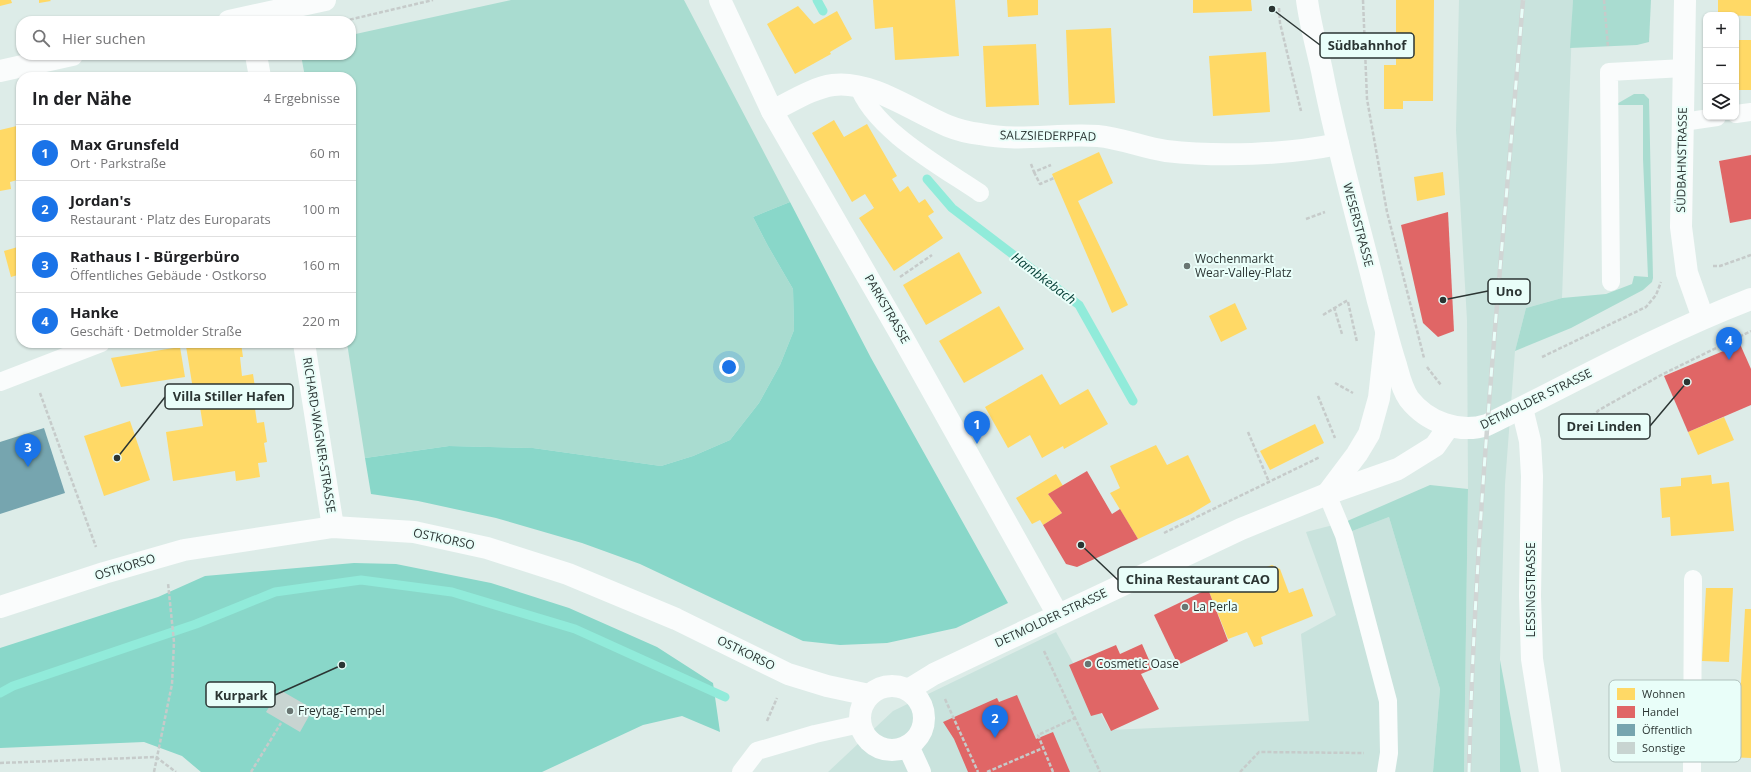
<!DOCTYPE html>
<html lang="de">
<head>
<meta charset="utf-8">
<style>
  :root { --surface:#fff; --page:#f2f2f2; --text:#202124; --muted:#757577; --line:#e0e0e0; --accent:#1a73e8 }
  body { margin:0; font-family:"Open Sans",sans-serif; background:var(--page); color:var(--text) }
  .controls { position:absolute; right:12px; top:12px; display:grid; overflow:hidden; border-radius:8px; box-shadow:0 1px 3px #0004 }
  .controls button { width:36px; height:36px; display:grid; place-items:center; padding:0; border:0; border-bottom:1px solid var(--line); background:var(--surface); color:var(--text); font:20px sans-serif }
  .you { position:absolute; left:729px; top:367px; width:14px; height:14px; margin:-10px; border:3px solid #fff; border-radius:50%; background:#1a73e8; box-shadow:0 0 0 6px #1a73e833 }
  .badge { display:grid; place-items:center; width:26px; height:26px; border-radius:50%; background:var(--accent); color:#fff; font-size:13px; font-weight:700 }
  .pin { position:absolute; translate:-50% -33px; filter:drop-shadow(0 1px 2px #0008) }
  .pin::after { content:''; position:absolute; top:21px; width:14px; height:12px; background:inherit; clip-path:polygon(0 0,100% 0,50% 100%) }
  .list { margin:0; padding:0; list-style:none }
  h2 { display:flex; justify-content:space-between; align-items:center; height:52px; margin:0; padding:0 16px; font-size:17px }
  h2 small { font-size:13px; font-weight:400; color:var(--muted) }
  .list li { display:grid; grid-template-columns:26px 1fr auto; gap:12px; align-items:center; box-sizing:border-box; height:56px; padding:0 16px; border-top:1px solid var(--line) }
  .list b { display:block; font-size:15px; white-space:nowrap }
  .list p { margin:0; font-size:13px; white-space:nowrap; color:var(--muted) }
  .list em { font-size:13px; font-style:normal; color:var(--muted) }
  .icon { flex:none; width:22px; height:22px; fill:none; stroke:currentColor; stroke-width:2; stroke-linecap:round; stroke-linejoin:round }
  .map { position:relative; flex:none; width:1751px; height:772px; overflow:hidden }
  .search { position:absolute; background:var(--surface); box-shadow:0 1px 3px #0004; left:16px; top:16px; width:340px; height:44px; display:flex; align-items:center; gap:10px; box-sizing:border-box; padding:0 14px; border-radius:16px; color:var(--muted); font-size:15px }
  .panel { position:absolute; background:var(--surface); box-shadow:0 1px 3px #0004; left:16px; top:72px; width:340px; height:276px; border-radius:16px }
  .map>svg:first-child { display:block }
  .built { fill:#c9e3dd }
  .green { fill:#a9dcd0 }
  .forest { fill:#89d7c9 }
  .homes { fill:#ffd966 }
  .shops { fill:#e06666 }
  .public { fill:#76a5af }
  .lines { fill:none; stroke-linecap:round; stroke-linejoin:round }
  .stream { stroke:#91ebda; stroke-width:9 }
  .building { fill:#c8d4d1 }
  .path { stroke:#c6cbca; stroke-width:2.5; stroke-dasharray:4 2; stroke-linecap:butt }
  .service { stroke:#fafcfc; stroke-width:18 }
  .minor { stroke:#fafcfc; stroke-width:22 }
  .secondary { stroke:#fafcfc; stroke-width:22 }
  .rail-casing { stroke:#d0d5d4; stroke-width:4.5 }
  .rail { stroke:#e9fef9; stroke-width:3; stroke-dasharray:9; stroke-linecap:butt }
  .poi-dot { fill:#697572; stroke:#e9fef9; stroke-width:1.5 }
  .labels { text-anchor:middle; stroke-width:4; stroke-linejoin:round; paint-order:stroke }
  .street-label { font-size:12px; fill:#2b3533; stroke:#e9fef9 }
  .poi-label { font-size:12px; fill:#2b3533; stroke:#e9fef9; text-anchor:start }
  .water-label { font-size:13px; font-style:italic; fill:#003c33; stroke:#e9fef9 }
  .key { fill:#e9fef9; stroke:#b0c2be; stroke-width:1 }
  .key-label { font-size:11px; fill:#2b3533 }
  .leader { fill:none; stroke:#2b3533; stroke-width:1.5 }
  .callout-dot { fill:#2b3533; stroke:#e9fef9; stroke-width:1.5 }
  .callout { fill:#e9fef9; stroke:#2b3533; stroke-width:1.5 }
  .callout-label { font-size:13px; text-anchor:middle; font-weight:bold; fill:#2b3533 }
</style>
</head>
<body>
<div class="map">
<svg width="1751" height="772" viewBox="0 0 1751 772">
  <rect width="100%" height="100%" fill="#ddece8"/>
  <!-- built -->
  <g class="built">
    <polygon points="1459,0 1573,0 1562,298 1526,308 1515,351 1505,484 1500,660 1500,772 1464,772 1468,489 1467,320 1456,130"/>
    <polygon points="1389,517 1440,689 1433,772 828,772 893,711 1056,632 1110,730 1309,721 1301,634 1336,615 1306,532 1345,522 1347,533"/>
  </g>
  <!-- green -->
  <g class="green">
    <polygon points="511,0 684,0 790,202 753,217 768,246 793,289 794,330 780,365 759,403 730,440 693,456 661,466 533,448 449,446 365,458 347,343 351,343 351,77 305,77 301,55 351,55 351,35"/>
    <polygon points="1573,0 1651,0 1649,42 1637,45 1570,48"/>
    <polygon points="1634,94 1644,94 1649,99 1653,278 1652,282 1643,290 1571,328 1515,351 1526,308 1562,298 1606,294 1632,284 1634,276 1648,277 1643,159 1643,105 1615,105"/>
    <polygon points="1430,485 1468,489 1464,772 1433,772 1440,689 1389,517 1347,533 1345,522"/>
    <polygon points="1500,660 1521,772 1500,772"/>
  </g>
  <!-- forest -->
  <g class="forest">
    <polygon points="790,202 871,358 1008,603 956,628 887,643 840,645 803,641 640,564 582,543 496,518 418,501 371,494 365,458 449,446 533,448 661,466 693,456 730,440 759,403 780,365 794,330 793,289 768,246 753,217"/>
    <polygon points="354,563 396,564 491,583 569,608 657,647 713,683 720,732 682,716 643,725 542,772 201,772 182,756 144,742 0,748 0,648 158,597 205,576"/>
  </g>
  <!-- homes -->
  <g class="homes">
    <polygon points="0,0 11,0 12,3 0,6"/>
    <polygon points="39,0 50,0 51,1 39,3"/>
    <polygon points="873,0 955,0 959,56 895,60 893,27 875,29"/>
    <polygon points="1007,0 1038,0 1038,15 1008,17"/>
    <polygon points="1193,0 1251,0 1252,11 1193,13"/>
    <polygon points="1396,0 1434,0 1433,101 1403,101 1403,109 1384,109 1384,65 1396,65"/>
    <polygon points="1718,0 1751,0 1751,16 1718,15"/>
    <polygon points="798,6 814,24 837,11 852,39 830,52 831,54 795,74 767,24"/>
    <polygon points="1111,28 1115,103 1069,105 1066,30"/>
    <rect x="1736" y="40" width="15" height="50"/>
    <polygon points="1036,44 1039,105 986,107 983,46"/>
    <polygon points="1266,52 1270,112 1213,116 1209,56"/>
    <polygon points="834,120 844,137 867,124 897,176 892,179 900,192 908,186 919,203 925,199 934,212 928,216 943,238 894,271 859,218 874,208 865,194 852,202 812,133"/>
    <polygon points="21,125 21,179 10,182 11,189 0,191 0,130"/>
    <polygon points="1099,152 1113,183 1078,201 1128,305 1112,313 1052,174"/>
    <polygon points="1443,172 1445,195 1417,201 1414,177"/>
    <polygon points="21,246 21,274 11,277 4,251"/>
    <polygon points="959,252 982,293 926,325 903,285"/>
    <polygon points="1235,303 1247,329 1221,342 1209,316"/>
    <polygon points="999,306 1024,349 964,383 939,341"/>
    <polygon points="208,343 241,343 243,357 240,357 242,376 253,374 256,394 253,394 257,423 264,422 267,442 264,443 267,462 258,463 260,477 236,481 235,471 173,481 166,432 203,426 200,407 196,408 186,346"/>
    <polygon points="180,347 185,377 121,387 111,358"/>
    <polygon points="1042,374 1060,405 1088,389 1108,424 1064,449 1063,446 1042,458 1030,435 1008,448 985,407"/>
    <polygon points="1724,417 1734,440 1698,455 1688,432"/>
    <polygon points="130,421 150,480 104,496 84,436"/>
    <polygon points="1315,424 1324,443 1270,470 1260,451"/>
    <polygon points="1156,445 1167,465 1188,455 1211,502 1191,514 1138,539 1110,493 1120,488 1110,466"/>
    <polygon points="1056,474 1063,486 1048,494 1062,513 1043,525 1040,520 1032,524 1016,498"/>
    <polygon points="1711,475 1712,484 1729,482 1734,531 1671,536 1670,517 1662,518 1660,488 1681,486 1681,478"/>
    <polygon points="1272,565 1280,569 1289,593 1303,588 1313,616 1261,637 1263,644 1254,647 1247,632 1228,639 1208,589"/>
    <polygon points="1706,588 1733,588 1729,662 1702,661"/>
    <polygon points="1745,609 1751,609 1751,758 1704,756 1707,701 1725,702 1726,683 1741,683"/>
  </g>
  <!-- shops -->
  <g class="shops">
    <polygon points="1751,155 1751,219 1730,223 1719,161"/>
    <polygon points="1448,212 1454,331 1438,337 1423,323 1401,225"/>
    <polygon points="1740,344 1751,369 1751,405 1688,432 1664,376"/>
    <polygon points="1087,471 1112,514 1120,509 1138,539 1077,567 1066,564 1043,525 1062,513 1048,494"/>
    <polygon points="1208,589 1228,641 1178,665 1154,615"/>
    <polygon points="1142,644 1153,669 1141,674 1159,709 1111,731 1102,713 1091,716 1069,665 1116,645 1120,654"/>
    <polygon points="1017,695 1036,739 1053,732 1070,772 968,772 954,739 943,722 997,698 999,702"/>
  </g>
  <!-- public -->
  <polygon class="public" points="44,428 65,493 0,514 0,442"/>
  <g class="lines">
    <!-- stream -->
    <g class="stream">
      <polyline points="817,0 823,11"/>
      <polyline points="927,179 952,208 1079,305 1133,401"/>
      <polyline points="0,693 13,686 196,624 275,592 361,580 452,592 575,629 725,697"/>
    </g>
  </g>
  <!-- building -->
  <polygon class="building" points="280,690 313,709 300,732 266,712"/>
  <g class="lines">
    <!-- path -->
    <g class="path">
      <polyline points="1363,0 1367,99 1387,212 1424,358"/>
      <polyline points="1604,0 1608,47"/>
      <polyline points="1279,8 1280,23 1301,111"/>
      <polyline points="344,21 433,0"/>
      <polyline points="1031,164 1034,172 1051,165"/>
      <polyline points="1034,172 1040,184 1054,178"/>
      <polyline points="1306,219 1325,212"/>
      <polyline points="1713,266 1720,266 1751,255"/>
      <polyline points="900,277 932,255"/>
      <polyline points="1348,302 1357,342"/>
      <polyline points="1334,307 1342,334"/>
      <polyline points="1323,315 1348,300"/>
      <polyline points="1542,357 1646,307 1656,295 1661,282"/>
      <polyline points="1427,367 1441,385"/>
      <polyline points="1335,383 1353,393"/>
      <polyline points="40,393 96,547"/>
      <polyline points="1318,396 1335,438"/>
      <polyline points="1579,429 1599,410 1663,374 1751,331"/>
      <polyline points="1248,432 1269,482"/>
      <polyline points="1164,533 1320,457"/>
      <polyline points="1044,651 1100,772"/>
      <polyline points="945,699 978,772"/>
      <polyline points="767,721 777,698"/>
      <polyline points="0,763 156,757 176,772"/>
      <polyline points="154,772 172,684 174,642 168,583"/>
      <polyline points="251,772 281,723"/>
      <polyline points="987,772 1043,748"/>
      <polyline points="1053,772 1038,735 1075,718"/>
      <polyline points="1240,772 1259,752 1364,753"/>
    </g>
    <!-- service -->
    <g class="service">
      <path d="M858,85C873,130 942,167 980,193"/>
      <polyline points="1736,114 1751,112"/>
      <polyline points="1683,122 1717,117"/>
      <polyline points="1611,282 1609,72 1684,68"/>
      <polyline points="0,382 101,343"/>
      <polyline points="1327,494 1344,535 1388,701 1389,753 1386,772"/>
      <polyline points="741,772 757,751 815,734 860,724"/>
      <polyline points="1692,772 1693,579"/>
    </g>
    <!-- minor -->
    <g class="minor">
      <polyline points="720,0 772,111 904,340 1058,615"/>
      <polyline points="1685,0 1681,227 1687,273 1703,318"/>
      <polyline points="229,21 325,0"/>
      <polyline points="256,55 260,77"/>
      <polyline points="0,71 72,55"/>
      <path d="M772,111C791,102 812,88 833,85C871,80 914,112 948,126C958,130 970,133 980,134C1020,142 1059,133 1098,136C1121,138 1144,148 1166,151C1218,157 1286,155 1338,144"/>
      <polyline points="304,343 333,527"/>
      <polyline points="1522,408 1530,441 1532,476 1530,596 1532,659 1550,772"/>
      <polyline points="1327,494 1357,454 1369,434 1379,398 1386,335"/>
      <polyline points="0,607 104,573 184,550 333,527 414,532 487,548 568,574 676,619 788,674 827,686 869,695"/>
      <circle cx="892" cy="718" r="32"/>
      <polyline points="908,690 934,674 1241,529 1327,494 1398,469 1435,446 1449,426"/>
      <polyline points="908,746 920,772"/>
    </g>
    <!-- secondary -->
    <path class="secondary" d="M1307,0C1310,24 1317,48 1322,71C1337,149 1359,224 1378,301C1384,322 1389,344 1396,365C1399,376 1402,389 1409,399C1427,422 1459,434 1487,425C1574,382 1660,334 1751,299"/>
    <defs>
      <path id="rail" d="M1469,772C1475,514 1502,257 1523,0"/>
    </defs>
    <!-- rail casing -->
    <use href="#rail" class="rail-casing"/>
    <!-- rail -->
    <use href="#rail" class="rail"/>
  </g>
  <!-- markers -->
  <g class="poi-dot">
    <circle cx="1187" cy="266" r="4"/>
    <circle cx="1185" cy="607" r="4"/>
    <circle cx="1088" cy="664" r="4"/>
    <circle cx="290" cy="711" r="4"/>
  </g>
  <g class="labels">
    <!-- street labels -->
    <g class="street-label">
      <text transform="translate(1048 136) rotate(1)" y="4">SALZSIEDERPFAD</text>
      <text transform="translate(1682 160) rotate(-89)" y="4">SÜDBAHNSTRASSE</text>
      <text transform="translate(1358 225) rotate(75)" y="4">WESERSTRASSE</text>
      <text transform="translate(887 309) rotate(60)" y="4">PARKSTRASSE</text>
      <text transform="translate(1536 399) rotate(-26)" y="4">DETMOLDER STRASSE</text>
      <text transform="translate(319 435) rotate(81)" y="4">RICHARD-WAGNER-STRASSE</text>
      <text transform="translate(444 539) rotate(12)" y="4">OSTKORSO</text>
      <text transform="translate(125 567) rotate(-17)" y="4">OSTKORSO</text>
      <text transform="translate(1531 590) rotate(-90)" y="4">LESSINGSTRASSE</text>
      <text transform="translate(1051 618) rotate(-25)" y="4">DETMOLDER STRASSE</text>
      <text transform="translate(746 653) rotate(26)" y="4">OSTKORSO</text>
    </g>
    <!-- poi labels -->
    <g class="poi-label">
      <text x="1195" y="263">Wochenmarkt<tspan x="1195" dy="14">Wear-Valley-Platz</tspan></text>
      <text x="1193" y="611">La Perla</text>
      <text x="1096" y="668">Cosmetic Oase</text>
      <text x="298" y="715">Freytag-Tempel</text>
    </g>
    <!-- water labels -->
    <g class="water-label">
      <text transform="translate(1044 278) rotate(37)" y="5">Hambkebach</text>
    </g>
  </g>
  <!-- legend -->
  <rect x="1609" y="680" width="132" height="82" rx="6" class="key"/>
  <rect x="1617" y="688" width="18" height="12" fill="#ffd966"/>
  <rect x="1617" y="706" width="18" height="12" fill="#e06666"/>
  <rect x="1617" y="724" width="18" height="12" fill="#76a5af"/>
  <rect x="1617" y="742" width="18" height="12" fill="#c8d4d1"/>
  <g class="key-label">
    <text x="1642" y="698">Wohnen</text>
    <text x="1642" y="716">Handel</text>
    <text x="1642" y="734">Öffentlich</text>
    <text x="1642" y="752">Sonstige</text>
  </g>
  <!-- callouts -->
  <path class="leader" d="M1272 9L1320 45M1443 300L1488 291M117 458L165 397M1687 382L1650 426M1081 545L1118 580M342 665L275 695"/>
  <g class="callout-dot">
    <circle cx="1272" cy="9" r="4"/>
    <circle cx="1443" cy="300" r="4"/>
    <circle cx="117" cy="458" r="4"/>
    <circle cx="1687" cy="382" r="4"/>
    <circle cx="1081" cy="545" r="4"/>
    <circle cx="342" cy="665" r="4"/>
  </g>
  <g class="callout">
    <rect x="1320" y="33" width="94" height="25" rx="4"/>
    <rect x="1488" y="279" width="42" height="25" rx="4"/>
    <rect x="165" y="384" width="128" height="25" rx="4"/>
    <rect x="1559" y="414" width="91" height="25" rx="4"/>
    <rect x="1118" y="567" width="160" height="25" rx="4"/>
    <rect x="206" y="682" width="69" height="25" rx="4"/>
  </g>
  <g class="callout-label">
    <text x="1367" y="50">Südbahnhof</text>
    <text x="1509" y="296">Uno</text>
    <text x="229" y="401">Villa Stiller Hafen</text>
    <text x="1604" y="431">Drei Linden</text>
    <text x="1198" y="584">China Restaurant CAO</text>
    <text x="241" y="700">Kurpark</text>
  </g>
</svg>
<div class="controls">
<button>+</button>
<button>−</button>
<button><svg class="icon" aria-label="layers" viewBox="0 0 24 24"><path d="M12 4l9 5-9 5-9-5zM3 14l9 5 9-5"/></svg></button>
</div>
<div class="you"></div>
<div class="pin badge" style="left:977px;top:444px">1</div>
<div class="pin badge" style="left:995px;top:738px">2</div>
<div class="pin badge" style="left:28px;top:467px">3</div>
<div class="pin badge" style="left:1729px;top:360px">4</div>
<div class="search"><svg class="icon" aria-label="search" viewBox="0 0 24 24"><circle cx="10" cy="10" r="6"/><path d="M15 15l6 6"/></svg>Hier suchen</div>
<section class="panel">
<h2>In der Nähe<small>4 Ergebnisse</small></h2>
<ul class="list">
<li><span class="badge">1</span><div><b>Max Grunsfeld</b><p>Ort · Parkstraße</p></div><em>60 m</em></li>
<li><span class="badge">2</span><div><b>Jordan's</b><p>Restaurant · Platz des Europarats</p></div><em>100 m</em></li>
<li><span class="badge">3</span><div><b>Rathaus I - Bürgerbüro</b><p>Öffentliches Gebäude · Ostkorso</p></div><em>160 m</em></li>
<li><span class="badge">4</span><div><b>Hanke</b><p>Geschäft · Detmolder Straße</p></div><em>220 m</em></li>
</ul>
</section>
</div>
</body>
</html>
